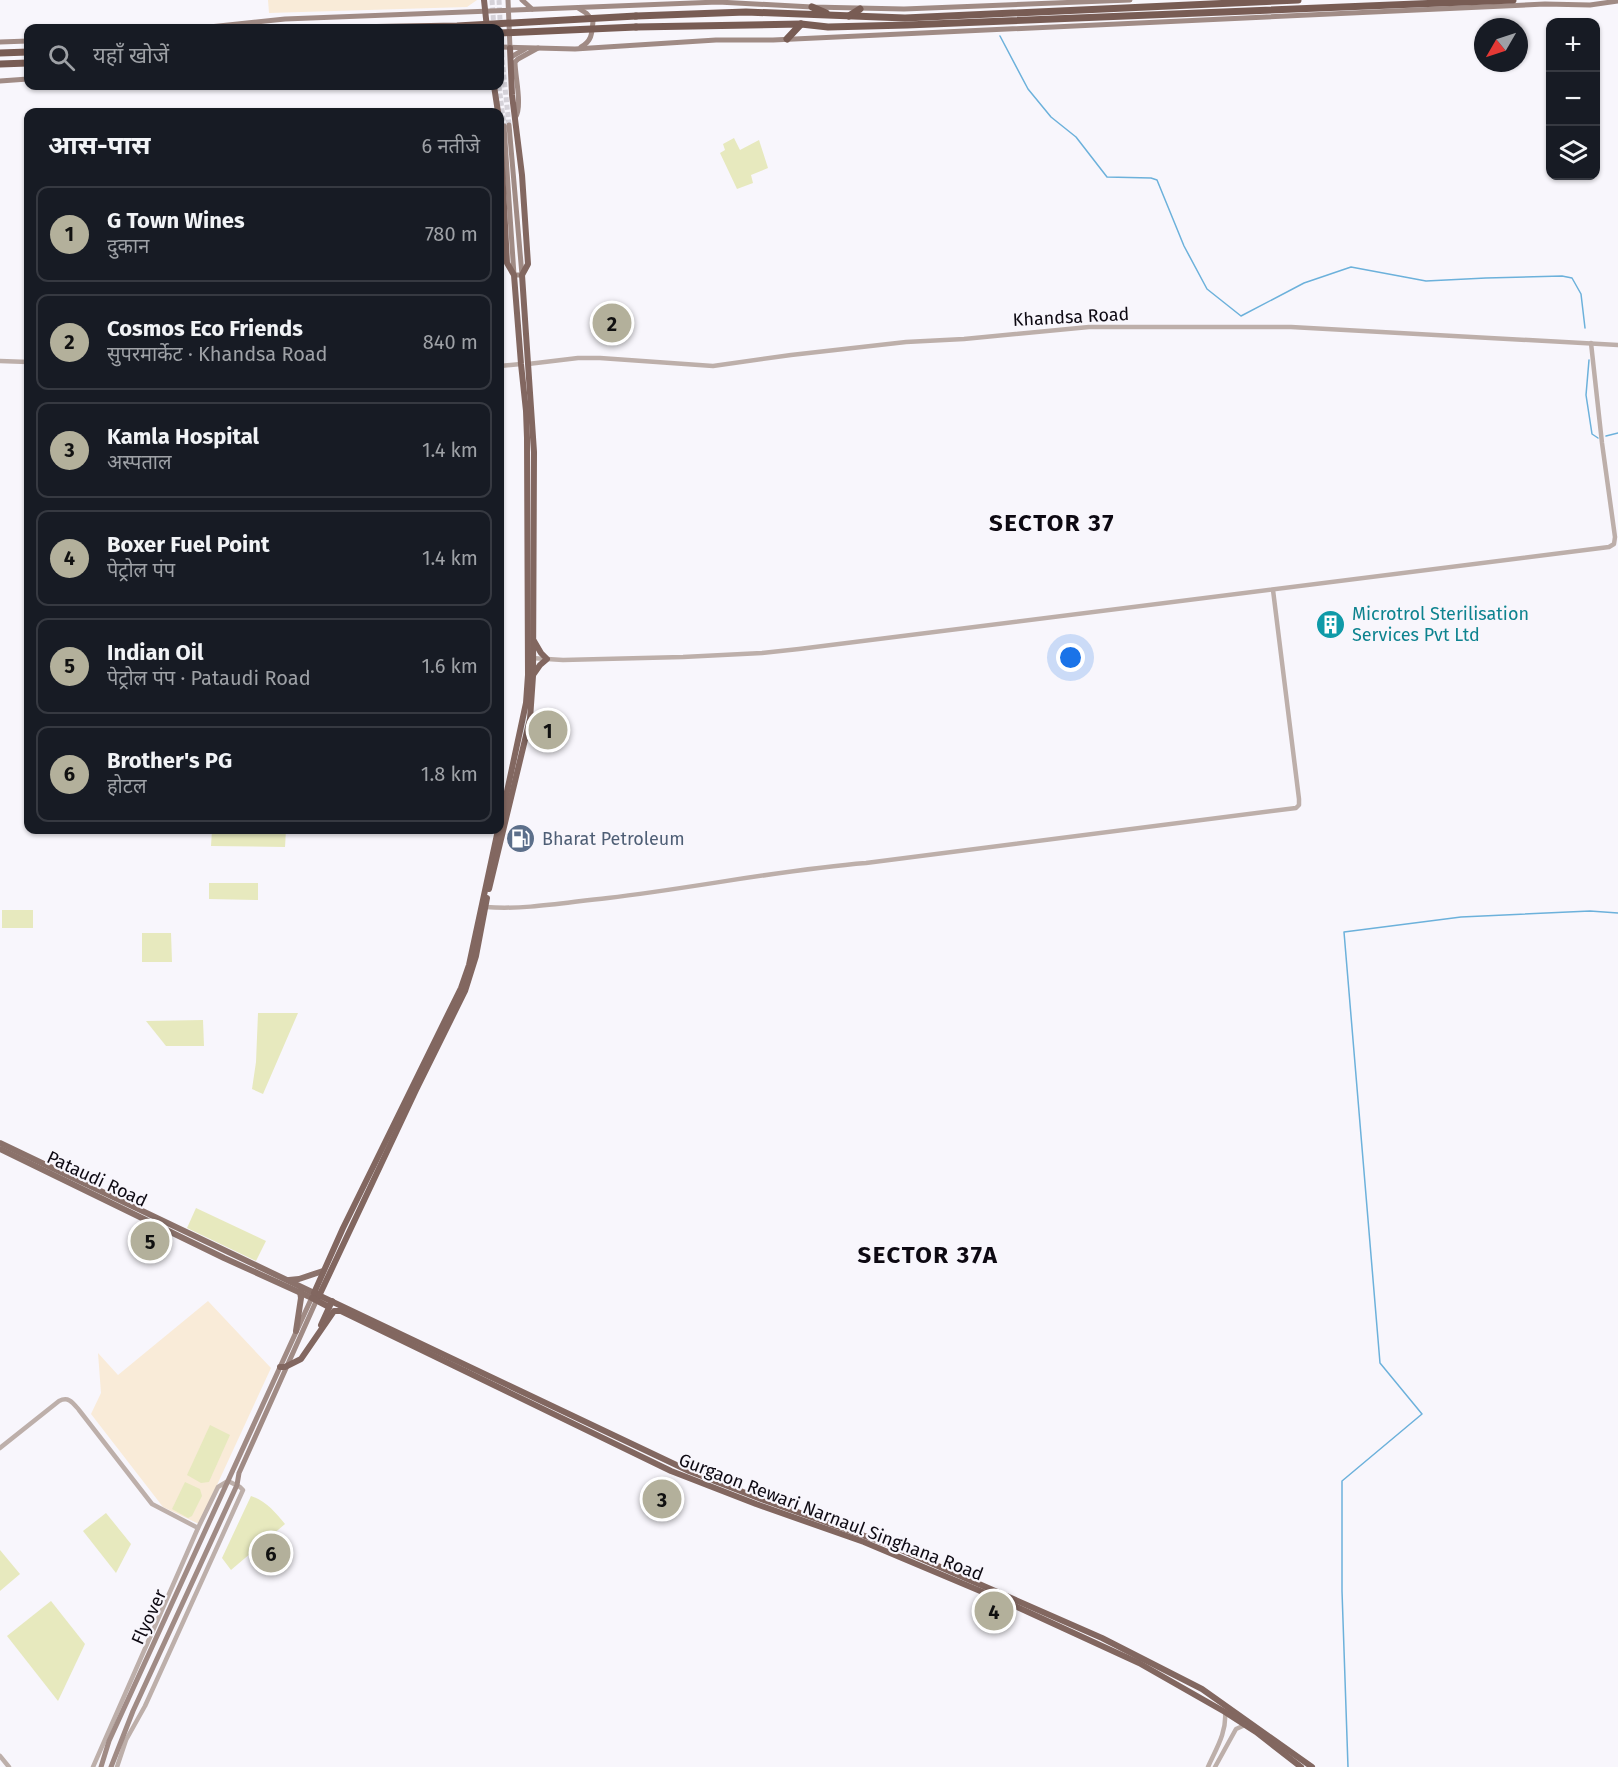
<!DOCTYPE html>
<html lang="hi">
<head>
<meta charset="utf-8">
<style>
  :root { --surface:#171b24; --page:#20242c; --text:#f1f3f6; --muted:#9ea1a6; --line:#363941; --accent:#b3b09b }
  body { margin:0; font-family:"Fira Sans","Noto Sans Devanagari",sans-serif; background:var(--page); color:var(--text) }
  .controls { position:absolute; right:18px; top:18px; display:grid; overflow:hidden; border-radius:12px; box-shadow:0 2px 4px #0004 }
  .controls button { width:54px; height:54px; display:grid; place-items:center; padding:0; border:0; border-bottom:2px solid var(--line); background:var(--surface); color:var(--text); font:30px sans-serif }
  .compass { position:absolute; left:1474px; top:18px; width:54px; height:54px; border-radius:50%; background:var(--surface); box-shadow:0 2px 4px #0004; rotate:231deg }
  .you { position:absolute; left:1071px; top:658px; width:21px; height:21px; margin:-15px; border:4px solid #fff; border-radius:50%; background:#1a73e8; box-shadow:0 0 0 9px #1a73e833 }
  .badge { display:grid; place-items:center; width:39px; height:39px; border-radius:50%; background:var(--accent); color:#111; font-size:20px; font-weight:700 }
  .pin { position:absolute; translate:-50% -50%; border:3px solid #fff; box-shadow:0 2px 6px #0006 }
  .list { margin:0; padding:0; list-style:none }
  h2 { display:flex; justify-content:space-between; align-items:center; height:78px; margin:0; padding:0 24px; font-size:26px }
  h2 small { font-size:20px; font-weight:400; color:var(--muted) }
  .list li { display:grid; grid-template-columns:39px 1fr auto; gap:18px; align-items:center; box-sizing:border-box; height:96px; margin:0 12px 12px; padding:0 12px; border:2px solid var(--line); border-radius:12px }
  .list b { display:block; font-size:22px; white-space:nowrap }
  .list p { margin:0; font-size:20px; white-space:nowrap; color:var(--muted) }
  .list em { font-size:20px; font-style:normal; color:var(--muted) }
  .icon { flex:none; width:33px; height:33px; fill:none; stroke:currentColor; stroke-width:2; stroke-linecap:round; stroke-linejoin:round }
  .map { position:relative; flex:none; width:1618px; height:1767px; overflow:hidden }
  .search { position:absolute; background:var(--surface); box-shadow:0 2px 4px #0004; left:24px; top:24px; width:480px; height:66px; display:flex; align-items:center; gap:15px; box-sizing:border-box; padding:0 21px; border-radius:12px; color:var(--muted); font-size:22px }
  .panel { position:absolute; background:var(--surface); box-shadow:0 2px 4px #0004; left:24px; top:108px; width:480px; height:726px; border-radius:12px }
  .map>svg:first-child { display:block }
  .industrial { fill:#f9ebd8 }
  .green { fill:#e7e9be }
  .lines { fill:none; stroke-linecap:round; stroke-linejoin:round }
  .stream { stroke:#6cb1db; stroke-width:1.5 }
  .secondary-tunnel { stroke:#d5d2d9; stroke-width:5; stroke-dasharray:5 2.5; stroke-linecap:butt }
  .tertiary { stroke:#bdafaa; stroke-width:4.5 }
  .secondary { stroke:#a08b85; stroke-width:5 }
  .primary { stroke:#8b726b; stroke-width:6 }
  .trunk { stroke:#826760; stroke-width:6 }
  .motorway { stroke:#785c54; stroke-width:7 }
  .motorway-bridge { stroke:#785c54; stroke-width:7 }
  .labels { text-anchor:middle; stroke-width:4.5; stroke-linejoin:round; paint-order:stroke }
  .street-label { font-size:18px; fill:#0d0912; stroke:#f8f6fc }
  .culture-label { font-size:18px; fill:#0d838f; stroke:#f8f6fc; text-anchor:start }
  .service-label { font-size:18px; fill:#4e5e75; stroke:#f8f6fc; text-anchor:start }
  .district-label { font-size:24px; font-weight:bold; letter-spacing:1.5px; fill:#0d0912; stroke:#f8f6fc }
</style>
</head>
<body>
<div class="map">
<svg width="1618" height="1767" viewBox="0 0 1618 1767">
  <rect width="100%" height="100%" fill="#f8f6fc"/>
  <!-- industrial -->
  <g class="industrial">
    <polygon points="268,0 477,0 467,7 269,13"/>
    <polygon points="208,1301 271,1368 199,1524 163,1507 91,1414 101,1393 98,1353 118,1375"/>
  </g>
  <!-- green -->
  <g class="green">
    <polygon points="734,138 740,150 759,140 768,168 751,175 753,183 737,189 720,153 725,150 723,144"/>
    <polygon points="212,830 286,830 285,847 211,846"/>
    <polygon points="209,883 258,883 258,900 209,899"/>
    <rect x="2" y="910" width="31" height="18"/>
    <polygon points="142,933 171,933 172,962 142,962"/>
    <polygon points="258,1013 298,1013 263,1094 252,1089 256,1062"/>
    <polygon points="203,1020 204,1046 166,1046 146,1021"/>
    <polygon points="196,1208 266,1241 256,1261 187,1228"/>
    <polygon points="210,1425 230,1435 209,1482 201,1483 187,1475"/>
    <polygon points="185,1482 200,1489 202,1496 192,1516 188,1518 172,1509"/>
    <path d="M251,1496C266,1501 275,1512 285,1524L231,1570L222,1558Z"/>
    <polygon points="106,1513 131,1544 116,1573 83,1531"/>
    <polygon points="0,1550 20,1574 0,1591"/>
    <polygon points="51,1601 85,1644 58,1701 7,1636"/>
  </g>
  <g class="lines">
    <!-- stream -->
    <g class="stream">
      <polyline points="1000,36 1028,89 1051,117 1076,137 1107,177 1151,178 1157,180 1184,246 1207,289 1241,316 1304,283 1351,267 1426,281 1486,278 1562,276 1572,278 1581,294 1585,328"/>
      <polyline points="1589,360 1586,395 1592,434 1598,438"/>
      <polyline points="1606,436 1618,433"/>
      <polyline points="1348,1767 1342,1591 1342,1481 1422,1414 1380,1363 1344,932 1461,917 1590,911 1618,913"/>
    </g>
    <!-- secondary-tunnel -->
    <g class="secondary-tunnel">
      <polyline points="492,0 494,28"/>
      <polyline points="499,0 502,59 509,125"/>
      <polyline points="499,86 504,126"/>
    </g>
    <!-- tertiary -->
    <g class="tertiary">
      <polyline points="0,361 28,362"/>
      <polyline points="528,364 578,358 600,358 713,366 791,355 906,342 964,339 1089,327 1291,327 1618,345"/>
      <polyline points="500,366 521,364"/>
      <polyline points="531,658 563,660 683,657 762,653 799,649 1609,547 1614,544 1615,537 1602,443 1591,343"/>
      <path d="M486,907C527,910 567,902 608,898C694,888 779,870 866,863L1296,808L1299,805V799L1273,590"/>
      <path d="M0,1448L59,1401C69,1396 73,1403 79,1410L152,1504L198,1528"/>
      <polyline points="0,1756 9,1767"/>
      <polyline points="93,1767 198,1528 218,1487 228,1481 240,1487 243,1490 145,1706 126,1740 117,1767"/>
      <path d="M1208,1767C1216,1749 1227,1732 1225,1712"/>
      <polyline points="1215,1767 1236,1729 1245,1725"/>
    </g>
    <!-- secondary -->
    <g class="secondary">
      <polyline points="508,0 510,48"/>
      <polyline points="522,0 532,9"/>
      <path d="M578,8L586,13L593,21C592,33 592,41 581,47"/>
      <polyline points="200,28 285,19 718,2 812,7 904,9 1130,0"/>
      <polyline points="0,42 28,41"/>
      <polyline points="500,47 575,49 716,40 773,40 1545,4 1590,5 1618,1"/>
      <polyline points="511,57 525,49"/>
      <polyline points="0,81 28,79"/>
      <path d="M515,118C523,108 515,76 515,62L518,59L538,48"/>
      <polyline points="504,126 514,275 522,275 509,125"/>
      <polyline points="101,1767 109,1741 313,1295"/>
      <polyline points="111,1767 133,1711 237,1485 239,1473 318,1297"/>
    </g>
    <!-- primary -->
    <g class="primary">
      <polyline points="0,1143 314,1293"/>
      <polyline points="0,1149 224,1258 312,1298"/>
      <polyline points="289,1280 299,1279 323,1271"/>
      <polyline points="296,1331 301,1298 300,1291"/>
    </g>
    <!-- trunk -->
    <g class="trunk">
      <polyline points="484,0 487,28"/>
      <polyline points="494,86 498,112"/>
      <polyline points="500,131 507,263 514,275 521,364 526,411 527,438 528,675 526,703 500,824"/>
      <polyline points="533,675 540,665 547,659 541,653 534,641"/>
      <polyline points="498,830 469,965 461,988 343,1228 314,1293 689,1471 761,1499 890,1545 1102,1638 1202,1689 1312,1767"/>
      <polyline points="489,889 530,719 533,676 534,452 522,275 528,264 522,175 512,95 510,48"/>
      <polyline points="319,1296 416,1090 465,991 476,956 487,898"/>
      <polyline points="312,1298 329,1307"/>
      <polyline points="321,1325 332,1301"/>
      <polyline points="280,1367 285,1367 301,1359 334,1311 341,1311 671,1471 756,1504 864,1542 1004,1601 1139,1663 1225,1712 1256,1732 1301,1767"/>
    </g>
    <!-- motorway -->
    <g class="motorway">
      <polyline points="812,7 826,13"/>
      <polyline points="636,16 746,12 905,18 1298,0"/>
      <polyline points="849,16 860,9"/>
      <polyline points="636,27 801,24 828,27 907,25 1513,0"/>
      <polyline points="339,28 350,28"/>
      <polyline points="787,39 801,24"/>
      <polyline points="0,53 28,52"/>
      <polyline points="0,64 28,63"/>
    </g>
    <!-- motorway-bridge -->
    <g class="motorway-bridge">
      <polyline points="350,28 457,26 636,16"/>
      <polyline points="500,33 636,27"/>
    </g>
  </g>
  <!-- icons -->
  <defs>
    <symbol id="building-disc" viewBox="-11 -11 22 22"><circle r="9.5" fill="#0f9aa8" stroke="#f8f6fc"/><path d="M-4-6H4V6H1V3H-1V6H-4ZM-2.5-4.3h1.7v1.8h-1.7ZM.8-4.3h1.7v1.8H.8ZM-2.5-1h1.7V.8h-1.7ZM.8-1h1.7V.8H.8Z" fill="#fff"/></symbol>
    <symbol id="fuel-disc" viewBox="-11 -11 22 22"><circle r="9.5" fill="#5c6f8a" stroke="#f8f6fc"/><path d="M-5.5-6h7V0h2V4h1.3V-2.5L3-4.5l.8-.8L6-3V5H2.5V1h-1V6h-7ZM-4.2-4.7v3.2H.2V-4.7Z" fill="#fff"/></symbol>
  </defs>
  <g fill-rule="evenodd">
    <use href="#building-disc" x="1314" y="608" width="33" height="33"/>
    <use href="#fuel-disc" x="504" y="822" width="33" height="33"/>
  </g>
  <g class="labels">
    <!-- street labels -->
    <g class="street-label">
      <text transform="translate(1071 317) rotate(-3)" y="6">Khandsa Road</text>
      <text transform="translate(97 1179) rotate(25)" y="6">Pataudi Road</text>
      <text transform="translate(831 1517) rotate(21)" y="6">Gurgaon Rewari Narnaul Singhana Road</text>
      <text transform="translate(149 1617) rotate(-65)" y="6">Flyover</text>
    </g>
    <!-- culture labels -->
    <g class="culture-label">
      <text x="1352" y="620">Microtrol Sterilisation<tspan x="1352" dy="21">Services Pvt Ltd</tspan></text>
    </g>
    <!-- service labels -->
    <g class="service-label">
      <text x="542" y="845">Bharat Petroleum</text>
    </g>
    <!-- district labels -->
    <g class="district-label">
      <text x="1052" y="531">SECTOR 37</text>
      <text x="928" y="1263">SECTOR 37A</text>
    </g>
  </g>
</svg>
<div class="controls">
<button>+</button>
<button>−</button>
<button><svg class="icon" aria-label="layers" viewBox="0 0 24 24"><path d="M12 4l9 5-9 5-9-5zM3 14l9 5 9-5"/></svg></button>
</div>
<svg class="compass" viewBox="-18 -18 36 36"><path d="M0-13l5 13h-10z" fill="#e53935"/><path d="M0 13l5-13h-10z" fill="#9ea1a6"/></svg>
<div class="you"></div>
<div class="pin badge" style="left:548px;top:730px">1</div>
<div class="pin badge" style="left:612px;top:323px">2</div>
<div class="pin badge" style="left:662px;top:1499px">3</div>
<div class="pin badge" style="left:994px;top:1611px">4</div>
<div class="pin badge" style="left:150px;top:1241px">5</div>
<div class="pin badge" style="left:271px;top:1553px">6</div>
<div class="search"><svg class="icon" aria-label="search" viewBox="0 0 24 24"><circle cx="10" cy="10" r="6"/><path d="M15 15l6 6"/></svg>यहाँ खोजें</div>
<section class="panel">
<h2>आस-पास<small>6 नतीजे</small></h2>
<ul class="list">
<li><span class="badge">1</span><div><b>G Town Wines</b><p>दुकान</p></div><em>780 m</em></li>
<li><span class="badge">2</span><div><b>Cosmos Eco Friends</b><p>सुपरमार्केट · Khandsa Road</p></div><em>840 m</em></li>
<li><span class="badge">3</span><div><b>Kamla Hospital</b><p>अस्पताल</p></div><em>1.4 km</em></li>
<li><span class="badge">4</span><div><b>Boxer Fuel Point</b><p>पेट्रोल पंप</p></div><em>1.4 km</em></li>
<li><span class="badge">5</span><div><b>Indian Oil</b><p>पेट्रोल पंप · Pataudi Road</p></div><em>1.6 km</em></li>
<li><span class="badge">6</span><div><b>Brother's PG</b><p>होटल</p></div><em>1.8 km</em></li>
</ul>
</section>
</div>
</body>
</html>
